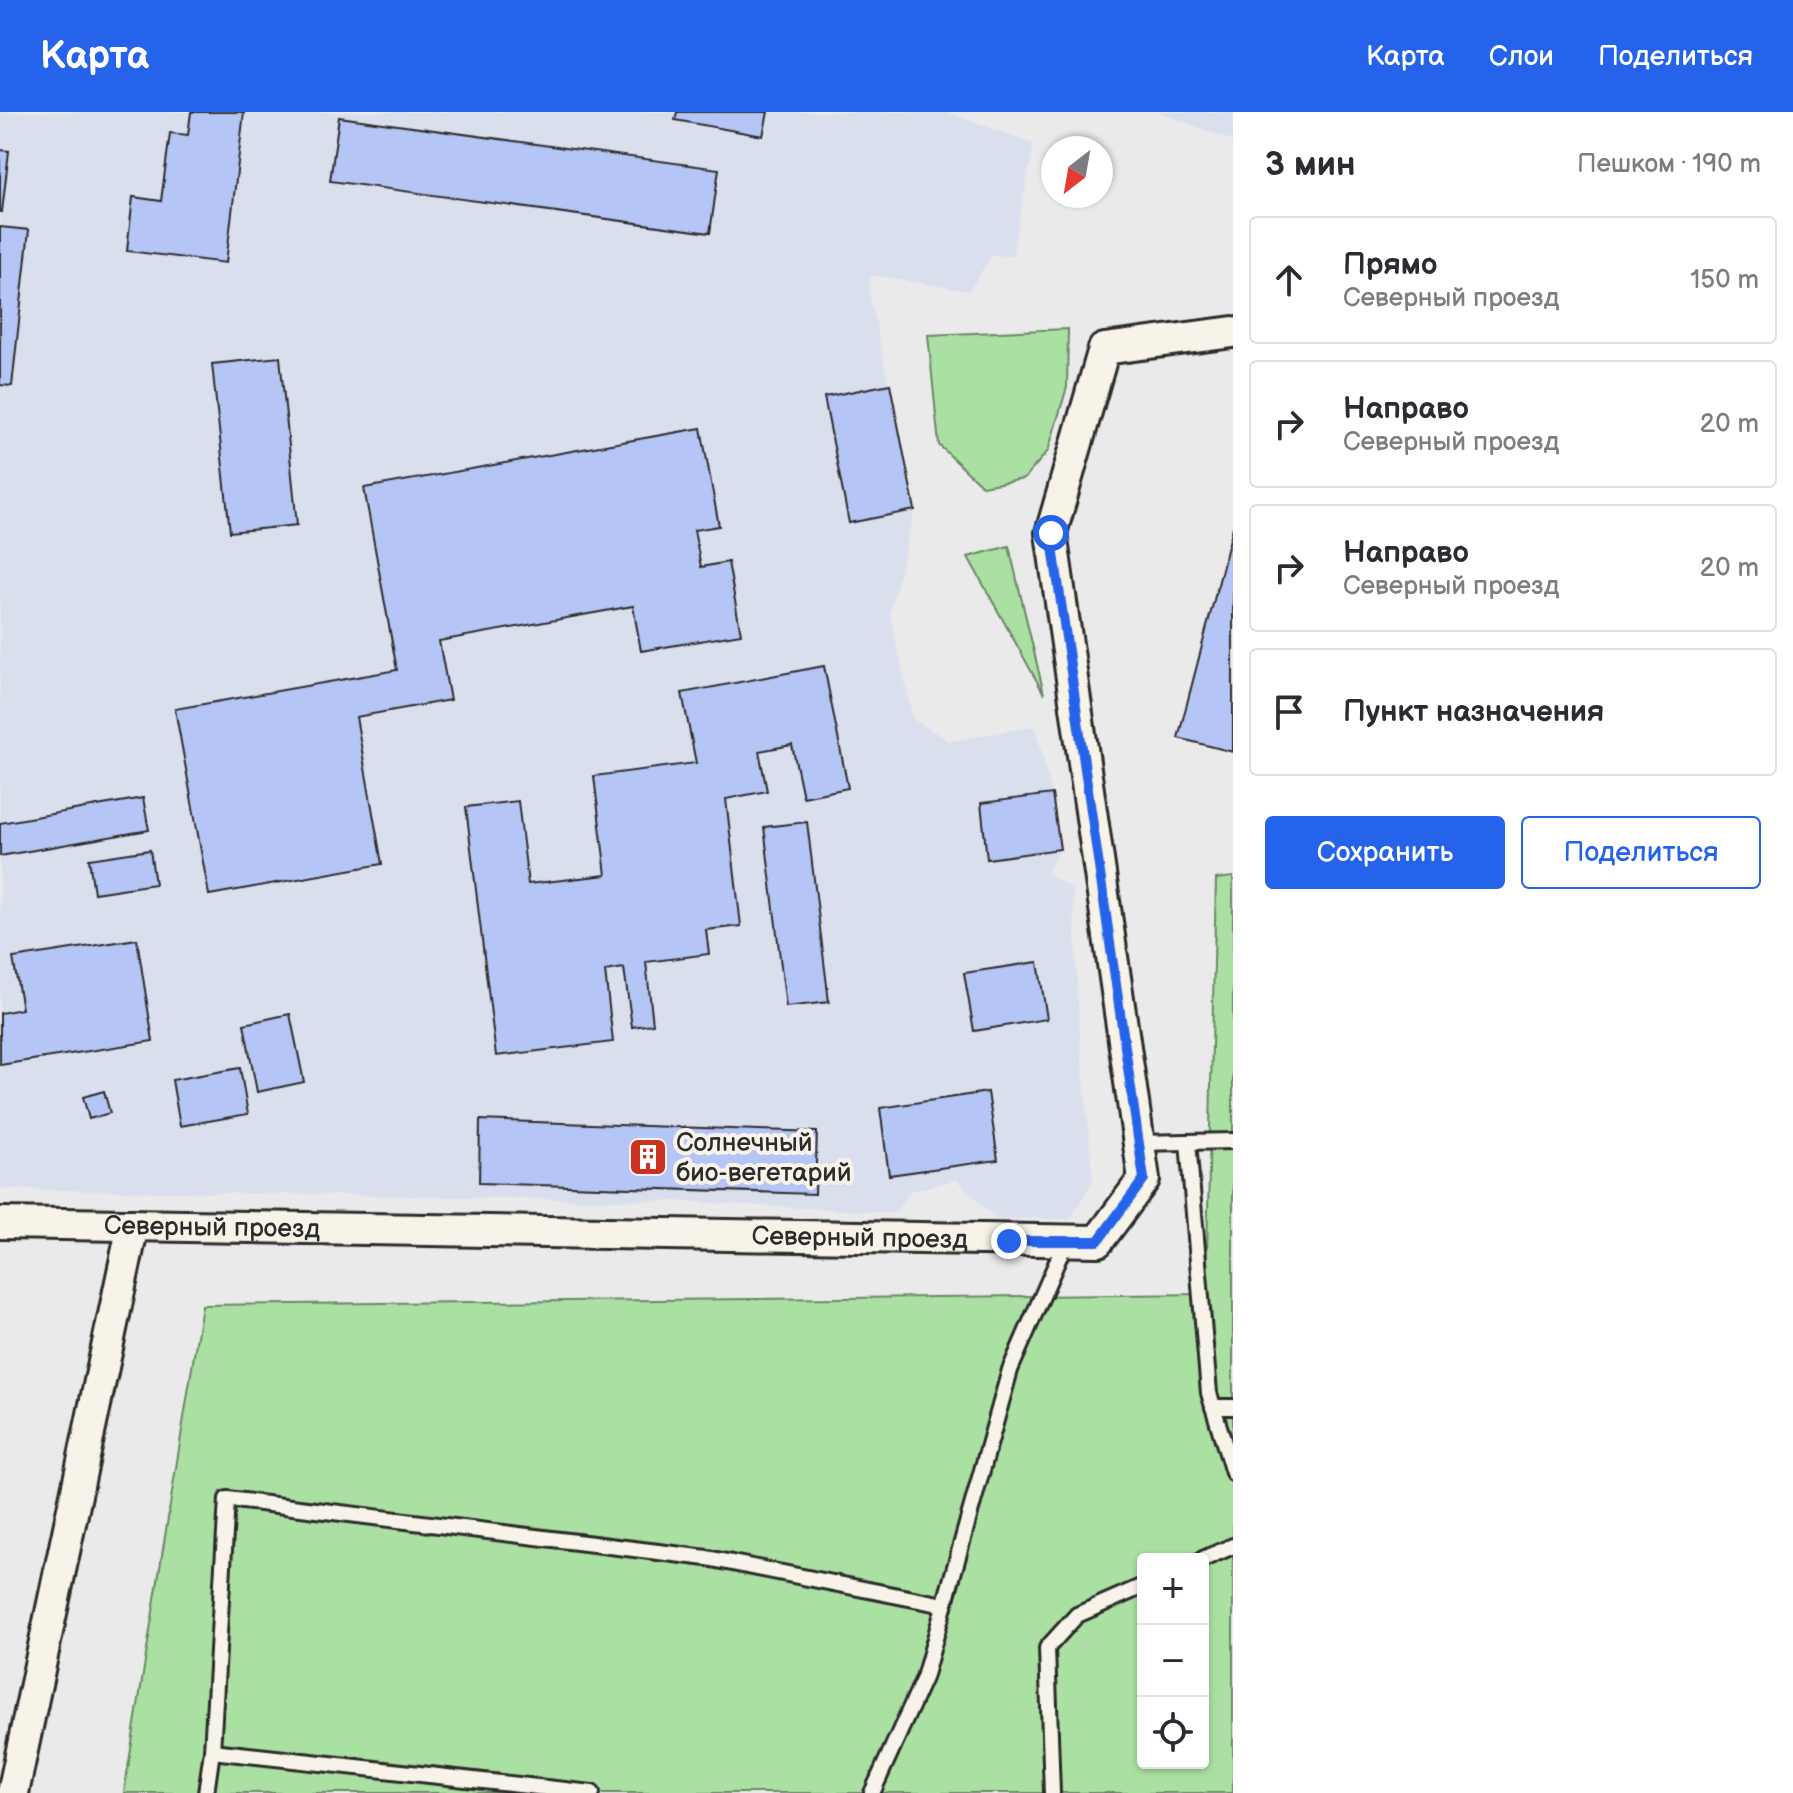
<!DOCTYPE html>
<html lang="ru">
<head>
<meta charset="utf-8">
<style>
  :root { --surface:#fff; --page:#f2f2f3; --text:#2b2b33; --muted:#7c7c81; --line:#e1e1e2; --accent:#2563eb }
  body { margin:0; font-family:"Balsamiq Sans",sans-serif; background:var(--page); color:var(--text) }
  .controls { position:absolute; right:24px; bottom:24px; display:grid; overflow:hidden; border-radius:8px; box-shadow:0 2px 6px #0004 }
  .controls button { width:72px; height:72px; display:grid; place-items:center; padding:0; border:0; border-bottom:2px solid var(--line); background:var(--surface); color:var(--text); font:40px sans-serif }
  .compass { position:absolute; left:1041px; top:24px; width:72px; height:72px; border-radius:50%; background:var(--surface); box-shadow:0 2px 6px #0004; rotate:211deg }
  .stop { position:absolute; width:24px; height:24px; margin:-18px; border:6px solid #2563eb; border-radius:50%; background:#fff }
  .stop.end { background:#2563eb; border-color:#fff; box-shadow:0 2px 8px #0008 }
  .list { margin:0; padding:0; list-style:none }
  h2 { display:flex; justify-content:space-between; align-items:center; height:104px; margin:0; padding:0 32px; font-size:34px }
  h2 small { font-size:26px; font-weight:400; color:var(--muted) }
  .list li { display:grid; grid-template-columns:52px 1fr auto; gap:24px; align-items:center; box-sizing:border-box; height:128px; margin:0 16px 16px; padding:0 16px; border:2px solid var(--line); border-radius:8px }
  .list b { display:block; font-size:30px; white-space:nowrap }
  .list p { margin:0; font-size:26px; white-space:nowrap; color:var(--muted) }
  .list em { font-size:26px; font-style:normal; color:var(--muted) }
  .actions { display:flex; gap:16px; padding:24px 32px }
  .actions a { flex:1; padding:18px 0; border:2px solid var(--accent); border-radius:8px; text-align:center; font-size:28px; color:var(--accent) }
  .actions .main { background:var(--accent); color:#fff }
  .icon { flex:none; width:44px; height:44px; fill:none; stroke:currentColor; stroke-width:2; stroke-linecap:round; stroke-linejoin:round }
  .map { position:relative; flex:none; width:1233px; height:1681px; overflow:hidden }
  header { display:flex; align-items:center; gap:48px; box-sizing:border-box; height:112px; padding:0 40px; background:var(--accent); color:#fff }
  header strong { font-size:38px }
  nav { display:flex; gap:44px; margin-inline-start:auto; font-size:28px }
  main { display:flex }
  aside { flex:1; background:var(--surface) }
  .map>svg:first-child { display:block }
  .built { fill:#dadfee }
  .green { fill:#aae0a2; stroke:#6a8666; stroke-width:2; fill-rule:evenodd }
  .building { fill:#b5c6f6; stroke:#2b2b2b; stroke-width:2 }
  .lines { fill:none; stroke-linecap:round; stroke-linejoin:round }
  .lane-casing { stroke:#2b2b2b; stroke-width:20 }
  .street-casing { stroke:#2b2b2b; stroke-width:36 }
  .lane { stroke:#f7f3e8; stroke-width:14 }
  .street { stroke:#f7f3e8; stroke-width:30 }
  .route { stroke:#2563eb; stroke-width:10 }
  .labels { text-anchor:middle; stroke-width:8; stroke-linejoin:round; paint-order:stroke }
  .poi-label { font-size:26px; fill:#2b2b2b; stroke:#f7f3e8; text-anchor:start }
  .street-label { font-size:26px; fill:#2b2b2b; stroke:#f7f3e8 }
</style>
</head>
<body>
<header>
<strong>Карта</strong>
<nav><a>Карта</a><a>Слои</a><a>Поделиться</a></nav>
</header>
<main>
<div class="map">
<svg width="1233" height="1681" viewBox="0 0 1233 1681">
  <rect width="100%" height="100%" fill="#eaeaeb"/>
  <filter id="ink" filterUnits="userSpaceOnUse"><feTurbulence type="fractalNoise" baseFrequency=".0125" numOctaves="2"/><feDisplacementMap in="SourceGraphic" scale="16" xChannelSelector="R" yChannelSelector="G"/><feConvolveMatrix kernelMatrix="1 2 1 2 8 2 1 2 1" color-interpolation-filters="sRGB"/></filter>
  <g filter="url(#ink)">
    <!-- built -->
    <g class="built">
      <polygon points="0,0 947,0 1034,32 1012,144 992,143 969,179 871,163 869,180 915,398 890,501 913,607 949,629 1035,614 1052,682 1060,737 1047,761 1073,778 1079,914 1093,1069 1070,1107 995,1106 957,1068 910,1079 895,1101 673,1089 0,1077"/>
      <polygon points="1158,0 1233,0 1233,29"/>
    </g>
    <!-- green -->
    <g class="green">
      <polygon points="1068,217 1067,275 1048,339 1024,367 982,374 939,333 928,223"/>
      <polygon points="1009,434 1044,582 968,445"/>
      <path d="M1233,765V1681H124L202,1193L1206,1182L1216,767ZM1143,1447H1203V1651H1143Z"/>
    </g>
    <!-- building -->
    <g class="building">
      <polygon points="191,0 244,0 226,151 127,139 133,85 161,89 170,21 188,23"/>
      <polygon points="677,0 768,0 763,24 675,8"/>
      <polygon points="339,5 719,57 710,121 330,69"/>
      <polygon points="0,38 9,39 2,100 0,100"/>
      <polygon points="0,115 29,118 12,274 0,273"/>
      <polygon points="280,245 297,413 230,420 212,252"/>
      <polygon points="890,272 915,398 849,411 824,285"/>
      <polygon points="701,316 719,414 694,418 701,455 728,450 741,522 641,539 633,494 439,529 450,588 356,605 382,752 209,783 175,597 397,558 364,376"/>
      <polygon points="1233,415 1233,640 1178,626"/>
      <polygon points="824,554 848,676 803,685 792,633 759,639 767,679 726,687 741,814 706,818 709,842 646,850 653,912 632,915 624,856 605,859 613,930 496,944 466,695 518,689 528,772 606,763 594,664 696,651 682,581"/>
      <polygon points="1052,682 1060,737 987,747 981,691"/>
      <polygon points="143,686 149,718 0,744 0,711"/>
      <polygon points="807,710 829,890 786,895 764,715"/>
      <polygon points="150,738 155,772 94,781 89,747"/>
      <polygon points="137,827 153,929 0,953 0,901 22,897 13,846"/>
      <polygon points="1038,850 1047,907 974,919 964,861"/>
      <polygon points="290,902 304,970 257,980 244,912"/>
      <polygon points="240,956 248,1002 180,1014 172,968"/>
      <polygon points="104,979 110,1001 89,1007 83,985"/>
      <polygon points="988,980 998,1048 889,1063 880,996"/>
      <polygon points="480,1008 817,1020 815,1082 479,1071"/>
    </g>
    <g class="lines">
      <defs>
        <g id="lane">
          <polyline points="1188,1030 1209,1281 1233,1361"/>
          <polyline points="1139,1031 1233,1029"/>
          <polyline points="1213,1295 1233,1295"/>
          <polyline points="1203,1447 1233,1434"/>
          <polyline points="212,1639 592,1681"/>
          <polyline points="206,1681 212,1639 227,1387 707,1446 944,1493"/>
          <polyline points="872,1681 924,1566 1010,1258 1066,1129"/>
          <polyline points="1052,1681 1047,1536 1077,1503 1143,1474"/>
        </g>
        <g id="street">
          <path id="s1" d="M0,1111L1098,1129L1144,1067L1051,421L1104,237L1233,220"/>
          <polyline points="13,1681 133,1113"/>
        </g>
      </defs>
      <!-- lane casing -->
      <use href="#lane" class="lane-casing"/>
      <!-- street casing -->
      <use href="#street" class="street-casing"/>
      <!-- lane -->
      <use href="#lane" class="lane"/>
      <!-- street -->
      <use href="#street" class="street"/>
    </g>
  </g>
  <g class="lines" filter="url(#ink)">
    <!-- route -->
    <polyline class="route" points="1009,1129 1098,1129 1144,1067 1051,421"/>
  </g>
  <!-- icons -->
  <defs>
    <symbol id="building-square" viewBox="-11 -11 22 22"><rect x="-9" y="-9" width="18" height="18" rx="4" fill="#c8321e" stroke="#f7f3e8"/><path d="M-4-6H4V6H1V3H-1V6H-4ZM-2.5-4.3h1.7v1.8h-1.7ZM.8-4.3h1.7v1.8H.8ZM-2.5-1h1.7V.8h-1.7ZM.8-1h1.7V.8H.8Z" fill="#fff"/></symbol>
  </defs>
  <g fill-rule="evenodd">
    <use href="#building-square" x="626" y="1023" width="44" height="44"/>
  </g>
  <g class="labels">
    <!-- poi labels -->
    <g class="poi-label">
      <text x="676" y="1039">Солнечный<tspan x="676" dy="30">био-вегетарий</tspan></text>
    </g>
    <!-- street labels -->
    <g class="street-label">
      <text dy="9" stroke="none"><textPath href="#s1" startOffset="212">Северный проезд</textPath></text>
      <text dy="9" stroke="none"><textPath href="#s1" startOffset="860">Северный проезд</textPath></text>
    </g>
  </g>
</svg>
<div class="controls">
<button>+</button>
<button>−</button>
<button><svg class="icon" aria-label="locate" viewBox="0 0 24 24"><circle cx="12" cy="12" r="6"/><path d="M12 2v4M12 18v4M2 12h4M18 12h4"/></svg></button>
</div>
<svg class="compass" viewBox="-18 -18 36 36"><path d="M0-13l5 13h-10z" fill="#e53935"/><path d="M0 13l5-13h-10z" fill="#7c7c81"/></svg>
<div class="stop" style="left:1051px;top:421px"></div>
<div class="stop end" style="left:1009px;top:1129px"></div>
</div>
<aside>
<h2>3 мин<small>Пешком · 190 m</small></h2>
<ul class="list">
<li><svg class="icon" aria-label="ahead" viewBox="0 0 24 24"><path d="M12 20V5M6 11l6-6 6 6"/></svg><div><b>Прямо</b><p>Северный проезд</p></div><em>150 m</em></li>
<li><svg class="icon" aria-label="right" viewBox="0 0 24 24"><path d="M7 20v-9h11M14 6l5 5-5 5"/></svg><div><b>Направо</b><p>Северный проезд</p></div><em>20 m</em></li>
<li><svg class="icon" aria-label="right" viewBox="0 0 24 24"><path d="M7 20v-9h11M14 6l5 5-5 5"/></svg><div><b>Направо</b><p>Северный проезд</p></div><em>20 m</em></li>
<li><svg class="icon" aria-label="arrive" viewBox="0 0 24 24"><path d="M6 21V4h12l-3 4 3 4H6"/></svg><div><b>Пункт назначения</b></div></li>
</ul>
<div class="actions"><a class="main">Сохранить</a><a>Поделиться</a></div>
</aside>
</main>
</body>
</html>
